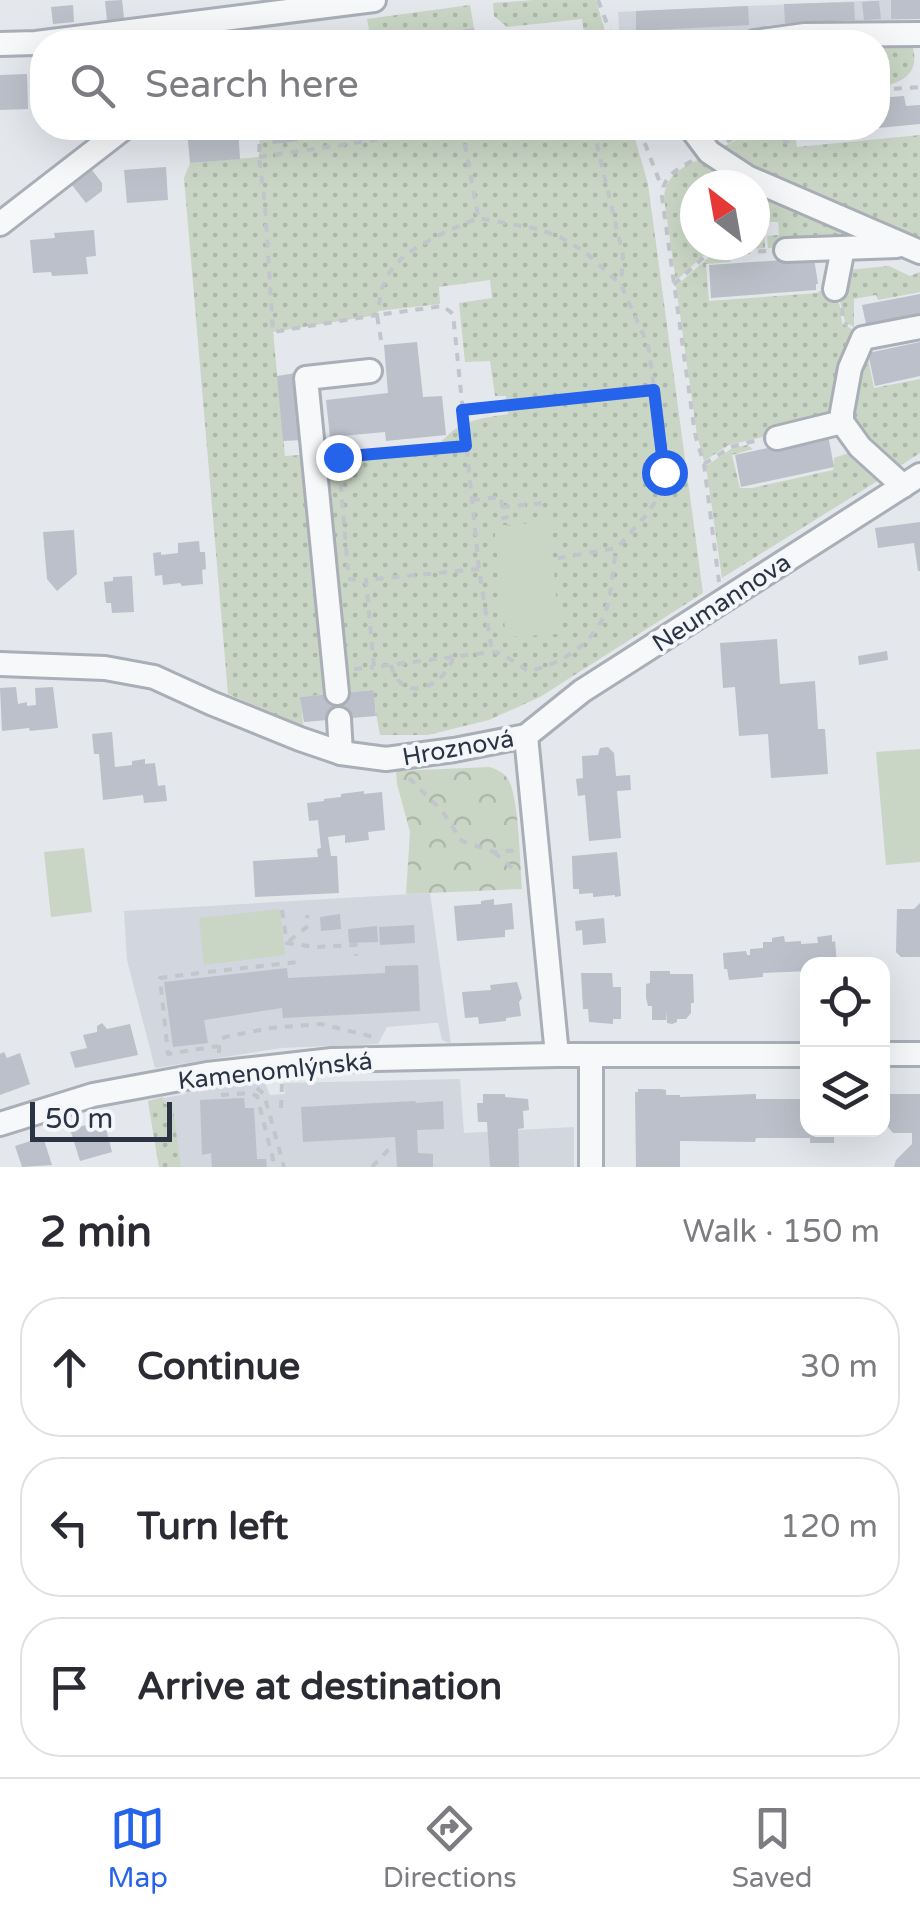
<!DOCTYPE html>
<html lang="en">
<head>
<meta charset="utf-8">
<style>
  :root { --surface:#fff; --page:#f2f2f3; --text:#2b2b33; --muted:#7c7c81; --line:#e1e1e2; --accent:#2563eb }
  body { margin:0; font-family:"Varela Round",sans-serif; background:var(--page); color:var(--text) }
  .controls { position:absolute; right:30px; bottom:30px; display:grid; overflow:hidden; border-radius:20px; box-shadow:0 10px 40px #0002 }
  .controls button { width:90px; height:90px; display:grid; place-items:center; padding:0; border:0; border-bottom:2px solid var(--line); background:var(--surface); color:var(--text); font:50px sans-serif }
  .compass { position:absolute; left:680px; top:170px; width:90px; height:90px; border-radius:50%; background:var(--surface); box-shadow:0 10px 40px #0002; rotate:329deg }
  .scale { position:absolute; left:30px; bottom:25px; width:142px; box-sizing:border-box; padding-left:10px; border:5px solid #2b3445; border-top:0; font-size:28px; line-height:35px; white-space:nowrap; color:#2b3445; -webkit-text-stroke:8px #f4f6f9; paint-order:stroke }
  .stop { position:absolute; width:30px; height:30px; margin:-22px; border:8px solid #2563eb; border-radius:50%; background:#fff }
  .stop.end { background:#2563eb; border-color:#fff; box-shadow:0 2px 10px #0008 }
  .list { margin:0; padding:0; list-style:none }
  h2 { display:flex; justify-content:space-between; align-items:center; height:130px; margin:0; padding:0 40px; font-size:42px }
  h2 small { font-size:32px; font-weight:400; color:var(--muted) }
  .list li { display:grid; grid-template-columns:65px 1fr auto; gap:30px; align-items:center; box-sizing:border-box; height:140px; margin:0 20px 20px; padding:0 20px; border:2px solid var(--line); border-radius:40px }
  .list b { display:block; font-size:38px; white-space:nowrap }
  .list em { font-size:32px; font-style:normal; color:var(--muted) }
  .icon { flex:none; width:55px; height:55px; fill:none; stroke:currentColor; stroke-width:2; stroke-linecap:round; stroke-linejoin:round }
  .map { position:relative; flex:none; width:920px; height:1167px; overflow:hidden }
  .search { position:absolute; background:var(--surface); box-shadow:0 10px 40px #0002; left:30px; right:30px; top:30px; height:110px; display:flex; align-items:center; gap:25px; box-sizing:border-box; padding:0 35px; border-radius:40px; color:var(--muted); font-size:38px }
  .sheet { height:610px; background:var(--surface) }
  nav { display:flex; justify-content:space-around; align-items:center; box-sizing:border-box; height:140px; border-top:2px solid var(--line); background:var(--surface); font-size:28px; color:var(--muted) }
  nav a { display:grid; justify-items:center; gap:5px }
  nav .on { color:var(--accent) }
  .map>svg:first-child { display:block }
  .built { fill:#d2d6de }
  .grass { fill:url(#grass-dots); fill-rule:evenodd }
  .park { fill:url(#park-crowns) }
  .pitch { fill:#c9d6c5 }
  .building { fill:#bbc0ca }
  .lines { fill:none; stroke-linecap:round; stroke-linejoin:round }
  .minor-casing { stroke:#a9aeb7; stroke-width:28 }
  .path { stroke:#c2c5cb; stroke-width:4; stroke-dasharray:8 8; stroke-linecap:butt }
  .minor { stroke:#f7f8fa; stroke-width:22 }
  .route { stroke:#2563eb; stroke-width:12 }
  .labels { text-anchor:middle; stroke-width:8; stroke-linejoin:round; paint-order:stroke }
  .street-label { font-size:25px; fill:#2b3445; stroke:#f4f6f9 }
</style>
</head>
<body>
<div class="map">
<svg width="920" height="1167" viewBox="0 0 920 1167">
  <defs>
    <pattern id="grass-dots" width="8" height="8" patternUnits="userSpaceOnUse" patternTransform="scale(2.5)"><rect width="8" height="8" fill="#c9d6c5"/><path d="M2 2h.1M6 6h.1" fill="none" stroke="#adb8ab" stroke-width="1.8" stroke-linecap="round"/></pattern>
    <pattern id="park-crowns" width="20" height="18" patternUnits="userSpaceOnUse" patternTransform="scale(2.5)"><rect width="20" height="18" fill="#c9d6c5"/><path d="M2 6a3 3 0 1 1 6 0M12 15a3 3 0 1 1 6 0" fill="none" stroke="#adb8ab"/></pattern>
  </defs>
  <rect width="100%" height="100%" fill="#e4e7ec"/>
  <!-- built -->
  <g class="built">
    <polygon points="882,0 920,0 920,19 767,25 768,34 731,42 620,42 618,12"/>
    <polygon points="430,893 451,1044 442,1040 438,1023 433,1023 387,1027 378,1044 281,1048 155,1068 127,960 124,911"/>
    <polygon points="258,1079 264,1081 270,1095 285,1094 284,1083 460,1079 464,1133 574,1127 574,1167 159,1167 148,1101 185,1094 197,1087"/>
  </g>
  <!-- grass -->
  <g class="grass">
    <polygon points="534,0 596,0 608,42 585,42 582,19 507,27 494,16 493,3"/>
    <polygon points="470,5 474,28 371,42 367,19"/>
    <path d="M896,44L913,48C920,76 899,83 878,88V45Z"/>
    <path d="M260,128H632L648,184L703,593L540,697L489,720L428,735H380L372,690L301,697L303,726L228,694L184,178L190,163L259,157ZM490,280L492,298L459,303L465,362L490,361L495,396H506L508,414C479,419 458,420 439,445L285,456L273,332L377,315L378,311L440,304L439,287Z"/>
    <polygon points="751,128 794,128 797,147 920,135 920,240 755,169 722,148 741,137"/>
    <path d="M706,156L753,185H695V245H755V186L868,242L768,248L767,236L779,235L778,222H764L765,248L709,253L704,255L676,281L664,198C666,172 685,167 706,156Z"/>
    <polygon points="729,255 731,262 706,264 709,301 818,293 819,291 833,290 840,306 842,323 853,330 834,411 827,416 775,434 729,445 704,461 697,435 676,286 709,257"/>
    <polygon points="889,266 910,276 920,272 920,292 878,300 876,295 854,299 854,327 845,322 837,289 848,270"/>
    <polygon points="866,349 874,388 920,379 920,453 892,471 877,457 849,413"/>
    <polygon points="747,445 753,449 732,455 740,488 752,488 833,470 834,458 857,450 884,477 722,578 706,466 731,449"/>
    <polygon points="163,1097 164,1104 172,1103 181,1167 159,1167 148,1101"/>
  </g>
  <!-- park -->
  <path class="park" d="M490,767C498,770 505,773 509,781C519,800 520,865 522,889L406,894L410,832L397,784L396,771Z"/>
  <!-- pitch -->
  <g class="pitch">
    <polygon points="550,522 559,634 506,637 494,526"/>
    <polygon points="920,749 920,862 886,865 876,752"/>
    <polygon points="84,848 92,912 51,917 44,852"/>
    <polygon points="280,909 285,955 204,965 199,918"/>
  </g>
  <!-- building -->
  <g class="building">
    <polygon points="122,0 124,18 107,20 105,1"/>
    <rect x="891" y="0" width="29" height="19"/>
    <polygon points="873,1 879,1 881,19 864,20 862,2"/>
    <polygon points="854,2 855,20 785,23 784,4"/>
    <polygon points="73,5 74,22 53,24 51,7"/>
    <polygon points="748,6 749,25 636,31 636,11"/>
    <polygon points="474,28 476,42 385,42 385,40"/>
    <polygon points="322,33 328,34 330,42 282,42 281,40"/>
    <polygon points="27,74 28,109 0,110 0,75"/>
    <polygon points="904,96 906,106 920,105 920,124 878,128 878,98"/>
    <polygon points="204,128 238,128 240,159 190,163 187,131 205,130"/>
    <polygon points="324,128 331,128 332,136 306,140 305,130"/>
    <polygon points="802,128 863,128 863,130 803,136"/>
    <polygon points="297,131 298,141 273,144 271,134"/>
    <polygon points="166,167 168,200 127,203 124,170"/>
    <polygon points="92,170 102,183 102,191 86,203 72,185"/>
    <polygon points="94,230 96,256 86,257 88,274 52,276 51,272 33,273 30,240 55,238 54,233"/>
    <polygon points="814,258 818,284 816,284 816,290 711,298 709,265"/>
    <polygon points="920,294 920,314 866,324 862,305"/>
    <polygon points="417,342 423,397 442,396 446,435 386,441 385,432 330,437 326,400 388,393 384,345"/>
    <polygon points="920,342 920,376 875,386 868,353"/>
    <polygon points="296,373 303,440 283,441 277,376"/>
    <polygon points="828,435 834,467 741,487 735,455"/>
    <polygon points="920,522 920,571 918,571 914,543 878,548 875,528"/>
    <polygon points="74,530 77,574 57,591 47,579 43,532"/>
    <polygon points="199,541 200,552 205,552 206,569 202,570 203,584 182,586 180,583 163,585 162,575 155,576 153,553 161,552 161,555 178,553 178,543"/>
    <polygon points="132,576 134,612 112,613 111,603 106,603 104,582 113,581 113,577"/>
    <polygon points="777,639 780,684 815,681 818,729 825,729 828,774 771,778 768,734 739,736 735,687 723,688 720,643"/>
    <polygon points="887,651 888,660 859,665 858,656"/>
    <polygon points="16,687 18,704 27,702 27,706 36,705 35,688 53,687 58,728 30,731 29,728 2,731 0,688"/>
    <polygon points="373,690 376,716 304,722 300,697"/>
    <polygon points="112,732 115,767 132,765 132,761 145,759 145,764 155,763 158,786 165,785 167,801 144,803 143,795 103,800 99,754 94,754 92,734"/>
    <polygon points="608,747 614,753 616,776 630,775 631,790 617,791 621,838 589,841 585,795 578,796 576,779 583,778 582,756 598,755 600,748"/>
    <polygon points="364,791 364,794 382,792 385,830 368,832 369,840 345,843 345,835 328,837 331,856 337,856 339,893 255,897 253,861 318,857 317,849 321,848 318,820 309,821 307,803 324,801 324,799 341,797 341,794"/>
    <polygon points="617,852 621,896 615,897 615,895 593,897 593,893 579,894 579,889 573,889 572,856"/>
    <polygon points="494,899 494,905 512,903 514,929 505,930 505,937 457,941 454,906 481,904 481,901"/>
    <polygon points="920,903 920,957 901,957 896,952 897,909 914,909"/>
    <polygon points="340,914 341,929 321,931 320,917"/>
    <polygon points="604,918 606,943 583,945 582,930 576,931 575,921"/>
    <polygon points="414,925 415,943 380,945 379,927"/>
    <polygon points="377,926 378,942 349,943 348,929"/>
    <polygon points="832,935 832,942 835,941 837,964 808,964 808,971 763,973 763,977 729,980 727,969 724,969 723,953 746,951 747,955 750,955 750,949 763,948 763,942 772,942 772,938 777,937 784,936 785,942 801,941 801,944 818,943 817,937"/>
    <polygon points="418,965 420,1011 283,1018 282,1008 204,1020 208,1043 173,1047 164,982 287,968 288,978 385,973 385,966"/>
    <polygon points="650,971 670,971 670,974 693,974 694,1003 691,1003 691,1013 686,1019 677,1019 677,1022 672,1024 667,1023 666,1010 666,1020 652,1020 652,1006 648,1006 646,998 646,984 650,983"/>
    <polygon points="581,973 612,973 613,987 621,987 621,1019 613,1019 613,1024 589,1022 588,1009 583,1009"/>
    <polygon points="517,982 522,998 519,1002 521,1016 506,1018 506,1021 479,1024 478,1017 465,1018 462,992 491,990 490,985"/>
    <polygon points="102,1023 107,1029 130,1024 138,1055 75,1068 70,1052 87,1048 83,1035 97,1032 97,1026"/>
    <polygon points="4,1052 7,1058 20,1053 30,1084 0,1095 0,1054"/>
    <polygon points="638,1089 661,1089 666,1090 666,1095 680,1095 680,1097 756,1094 756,1099 808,1099 808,1130 834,1130 834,1143 810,1143 810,1138 756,1138 755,1142 680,1141 680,1167 636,1167 635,1092 638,1092"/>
    <polygon points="483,1094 505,1094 505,1097 528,1099 529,1110 523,1111 524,1128 518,1129 519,1167 490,1167 487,1122 478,1122 477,1103 483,1103"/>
    <polygon points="882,1094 920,1094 920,1167 894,1167 896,1160 912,1144 912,1133 893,1133 888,1127 882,1127"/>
    <polygon points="244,1098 245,1108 254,1108 257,1159 266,1159 267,1167 212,1167 211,1153 202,1155 200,1100"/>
    <polygon points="415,1101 416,1103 443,1101 444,1129 417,1130 418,1153 433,1154 433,1167 397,1167 395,1137 303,1142 301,1107"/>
    <polygon points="105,1124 112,1152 80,1161 70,1129 87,1125 91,1128"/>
    <polygon points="43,1137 52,1165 22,1167 15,1146"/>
  </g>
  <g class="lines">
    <defs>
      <g id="minor">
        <polyline points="754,42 805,35 920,34"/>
        <polyline points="0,44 36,43 374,0"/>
        <polyline points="691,128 709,152 747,177 920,252"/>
        <polyline points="0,224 124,128"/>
        <polyline points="786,250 897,246"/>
        <polyline points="835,289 843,248"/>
        <polyline points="777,438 842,422"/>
        <polyline points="903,486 860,447 842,422 842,412 850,368 863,338 920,327"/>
        <polyline points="0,664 105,668 154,677 211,703 300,739 341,753 386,759 454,750 526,736 582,691 920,475"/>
        <polyline points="337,693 306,378 370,371"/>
        <polyline points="339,719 341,753"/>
        <polyline points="526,736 557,1055"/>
        <polyline points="882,1054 920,1054"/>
        <polyline points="0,1124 93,1095 207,1074 332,1060 557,1055 808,1055"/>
        <polyline points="591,1167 591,1057"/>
      </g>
    </defs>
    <!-- minor casing -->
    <use href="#minor" class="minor-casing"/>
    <!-- path -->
    <g class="path">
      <polyline points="598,0 614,42"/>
      <polyline points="878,90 920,87"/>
      <polyline points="878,95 878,98"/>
      <polyline points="260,128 259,157 265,205 273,332 377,315 382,288 389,273 401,259 417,247 445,232 478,218 538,229 560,237 585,252 621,285 648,345 664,458 662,486 659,496 648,513 617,548 553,559"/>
      <polyline points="362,128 364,142"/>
      <polyline points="462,128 478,216"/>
      <polyline points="593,128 623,255 621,285"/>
      <polyline points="639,128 662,188"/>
      <polyline points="770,128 789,144"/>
      <polyline points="727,142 748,128"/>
      <polyline points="259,157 457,128"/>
      <path d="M692,161C676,170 662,177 662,197L695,434L704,464L719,582"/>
      <polyline points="674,285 704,257 710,254 767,251"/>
      <polyline points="842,308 843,323 848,325"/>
      <polyline points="381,340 377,315 443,306 453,314 479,569 492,652"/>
      <polyline points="464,410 653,390"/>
      <polyline points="333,440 337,440 348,570"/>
      <polyline points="338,457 466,446"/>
      <polyline points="704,464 731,447 758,440"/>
      <polyline points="472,500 501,497 503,518 509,517 509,526"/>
      <polyline points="502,507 544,503"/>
      <path d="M479,569L366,580L374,667L492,652L501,653L528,671C558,665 589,647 603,618C613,596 611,570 617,548"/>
      <polyline points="348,579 366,580"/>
      <path d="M391,665C400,704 443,689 453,658"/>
      <polyline points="354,669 374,667"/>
      <polyline points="409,778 442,811 462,841 494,852 518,850"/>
      <polyline points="494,852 517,872"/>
      <polyline points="282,910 287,943 315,947 356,945 356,956"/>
      <polyline points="289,941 308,926 307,915"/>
      <polyline points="208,972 298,962"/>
      <polyline points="199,973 160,978 168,1054 218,1046"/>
      <polyline points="219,1053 219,1041 225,1037 270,1028 321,1024 374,1037"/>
      <polyline points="257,1088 264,1094 284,1167"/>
      <polyline points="221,1095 250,1093 257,1096 275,1167"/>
      <polyline points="281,1108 282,1084"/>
      <polyline points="372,1167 391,1147"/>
    </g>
    <!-- minor -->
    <use href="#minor" class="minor"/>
  </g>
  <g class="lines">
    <!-- route -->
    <polyline class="route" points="338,457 466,446 462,410 654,390 664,472"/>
  </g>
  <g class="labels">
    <!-- street labels -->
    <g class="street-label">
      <text transform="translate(721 602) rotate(-33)" y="9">Neumannova</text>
      <text transform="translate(458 747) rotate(-10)" y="9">Hroznová</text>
      <text transform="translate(275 1070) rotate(-6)" y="9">Kamenomlýnská</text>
    </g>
  </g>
</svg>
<div class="controls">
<button><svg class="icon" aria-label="locate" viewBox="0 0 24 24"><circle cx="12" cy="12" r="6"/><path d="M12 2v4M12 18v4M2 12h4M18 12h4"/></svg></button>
<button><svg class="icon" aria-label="layers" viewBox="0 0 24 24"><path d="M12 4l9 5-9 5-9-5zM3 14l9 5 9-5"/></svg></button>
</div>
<svg class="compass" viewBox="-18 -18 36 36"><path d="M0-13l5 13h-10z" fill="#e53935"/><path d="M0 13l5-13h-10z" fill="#7c7c81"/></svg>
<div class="scale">50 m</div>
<div class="stop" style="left:664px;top:472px"></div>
<div class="stop end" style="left:338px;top:457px"></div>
<div class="search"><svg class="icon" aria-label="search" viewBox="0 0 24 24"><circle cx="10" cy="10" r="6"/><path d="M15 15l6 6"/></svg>Search here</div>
</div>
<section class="sheet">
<h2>2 min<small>Walk · 150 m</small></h2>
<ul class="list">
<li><svg class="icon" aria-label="ahead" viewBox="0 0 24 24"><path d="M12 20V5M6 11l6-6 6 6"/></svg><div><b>Continue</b></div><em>30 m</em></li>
<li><svg class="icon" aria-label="left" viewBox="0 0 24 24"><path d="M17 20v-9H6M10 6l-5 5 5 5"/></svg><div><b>Turn left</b></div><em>120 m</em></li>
<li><svg class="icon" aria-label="arrive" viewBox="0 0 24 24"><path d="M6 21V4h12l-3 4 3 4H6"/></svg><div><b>Arrive at destination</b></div></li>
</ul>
</section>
<nav>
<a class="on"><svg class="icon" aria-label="map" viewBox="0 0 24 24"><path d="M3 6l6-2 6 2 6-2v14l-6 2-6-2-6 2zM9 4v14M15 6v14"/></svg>Map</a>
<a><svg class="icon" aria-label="directions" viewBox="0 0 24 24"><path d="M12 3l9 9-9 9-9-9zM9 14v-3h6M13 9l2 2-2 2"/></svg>Directions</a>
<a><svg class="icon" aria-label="saved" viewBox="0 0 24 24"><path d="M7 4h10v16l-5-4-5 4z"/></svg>Saved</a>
</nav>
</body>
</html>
